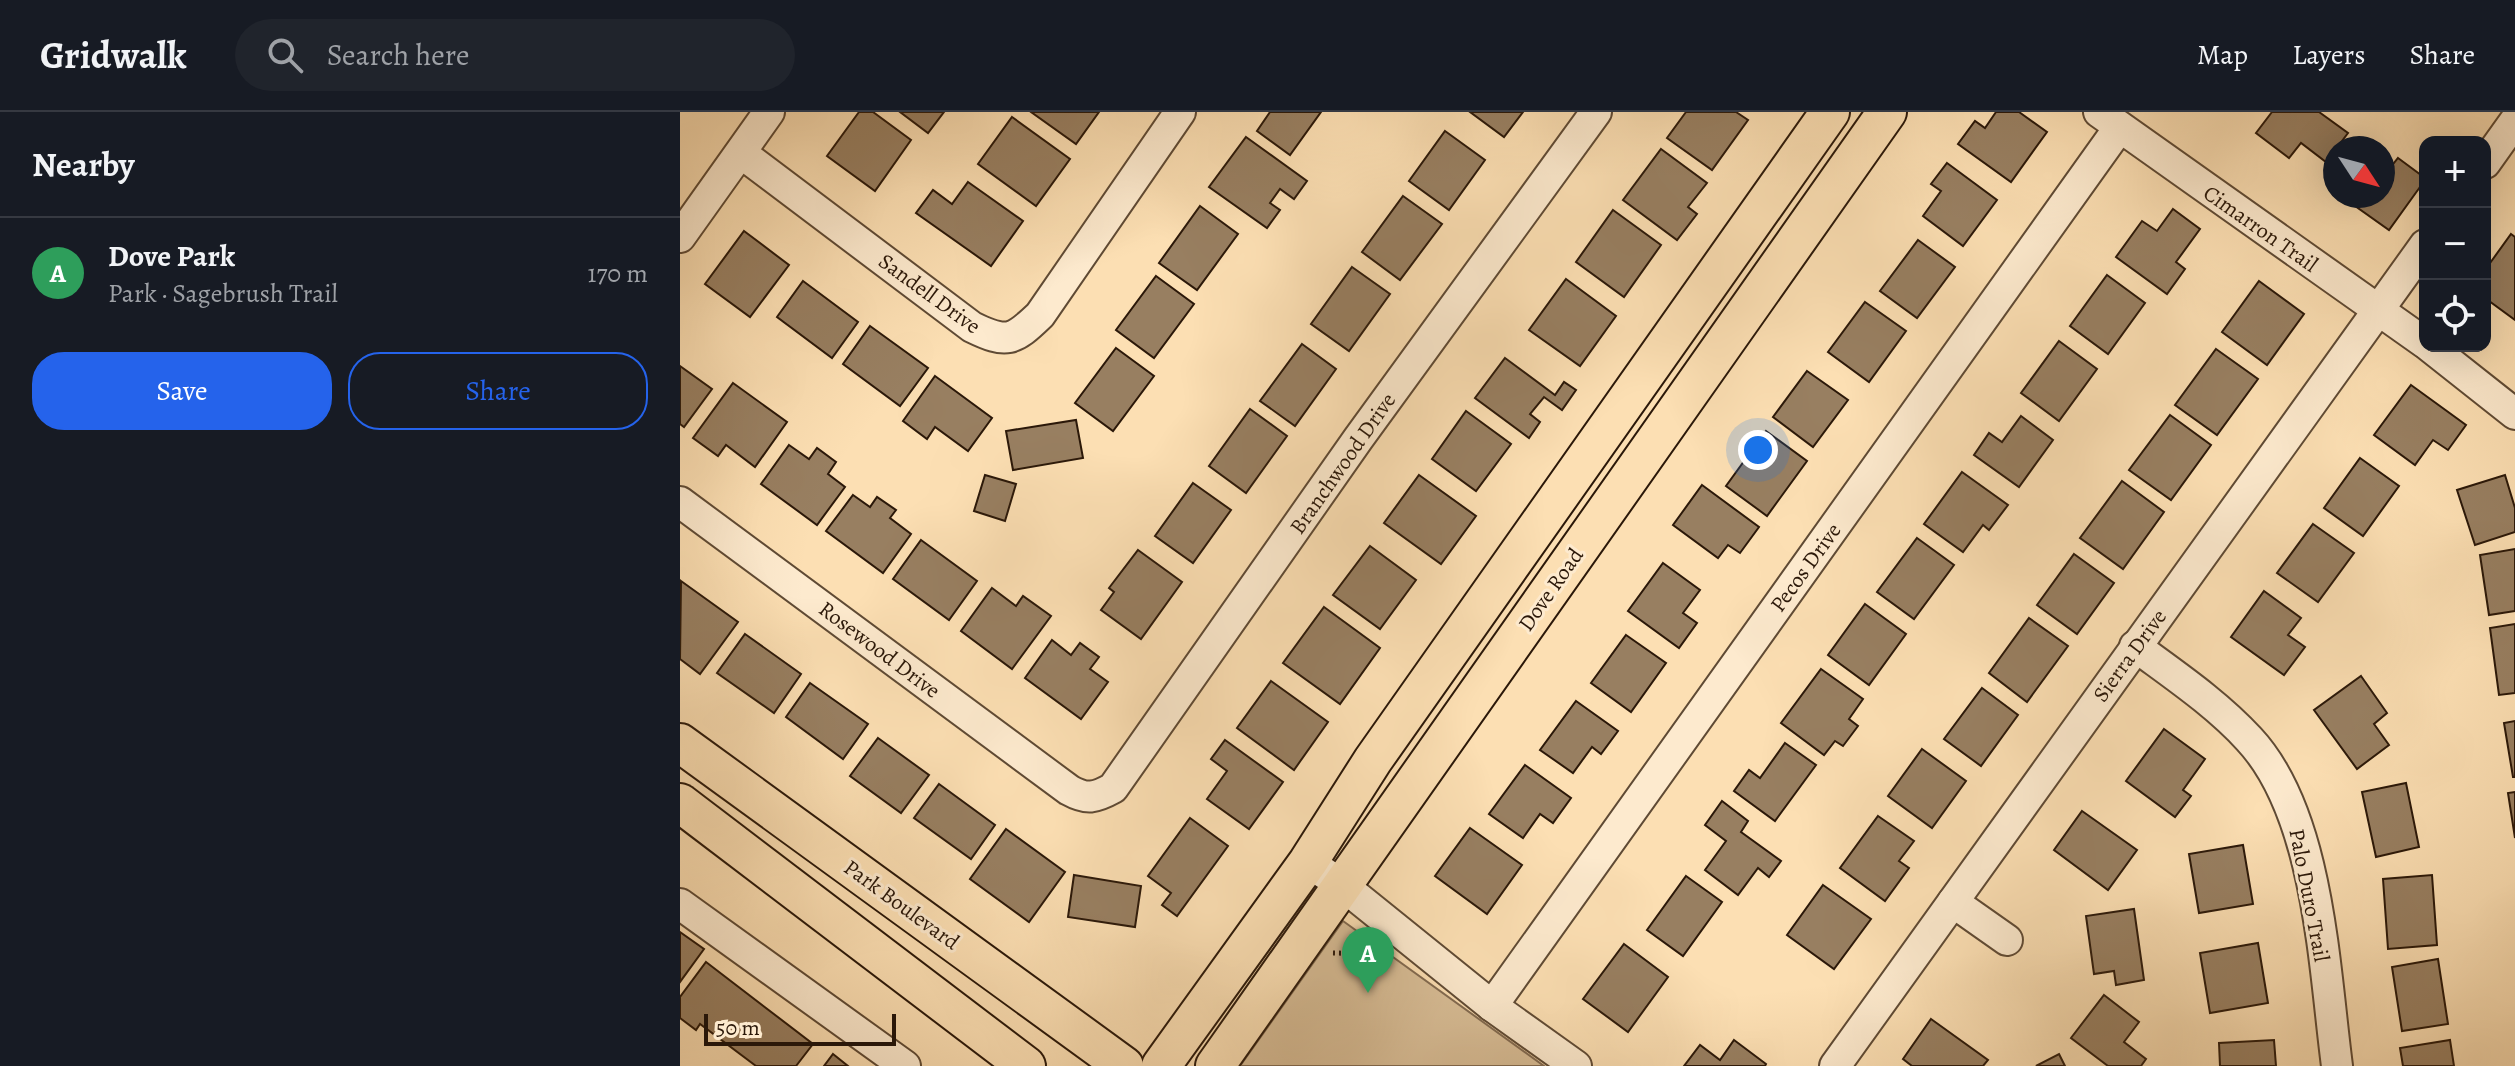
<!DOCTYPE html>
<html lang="en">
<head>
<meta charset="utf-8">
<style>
  :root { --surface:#171b24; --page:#20242c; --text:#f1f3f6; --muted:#9ea1a6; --line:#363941; --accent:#2563eb }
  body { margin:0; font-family:Alegreya,serif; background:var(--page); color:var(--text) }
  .controls { position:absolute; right:24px; top:24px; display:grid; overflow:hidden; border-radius:16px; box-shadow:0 8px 32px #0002 }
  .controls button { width:72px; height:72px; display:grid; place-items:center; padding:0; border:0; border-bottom:2px solid var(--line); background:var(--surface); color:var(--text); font:40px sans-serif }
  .compass { position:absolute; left:1643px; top:24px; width:72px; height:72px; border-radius:50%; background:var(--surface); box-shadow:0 8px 32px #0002; rotate:126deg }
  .scale { position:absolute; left:24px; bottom:20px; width:192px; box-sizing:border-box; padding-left:8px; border:4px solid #2b1809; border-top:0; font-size:22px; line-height:28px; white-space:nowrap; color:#2b1809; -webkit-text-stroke:6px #fdeace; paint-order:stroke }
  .you { position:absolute; left:1078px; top:338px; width:28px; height:28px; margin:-20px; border:6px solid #fff; border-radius:50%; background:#1a73e8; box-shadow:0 0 0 12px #1a73e833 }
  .badge { display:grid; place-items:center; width:52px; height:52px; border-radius:50%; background:var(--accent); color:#fff; font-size:26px; font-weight:700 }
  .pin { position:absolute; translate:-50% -66px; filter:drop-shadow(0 2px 4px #0008) }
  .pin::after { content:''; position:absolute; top:42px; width:28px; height:24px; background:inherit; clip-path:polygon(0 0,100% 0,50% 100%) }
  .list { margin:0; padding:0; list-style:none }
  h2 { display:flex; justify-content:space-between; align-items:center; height:104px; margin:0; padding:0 32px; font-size:34px }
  h2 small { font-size:26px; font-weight:400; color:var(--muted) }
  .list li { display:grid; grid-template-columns:52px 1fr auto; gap:24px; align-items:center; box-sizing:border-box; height:112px; padding:0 32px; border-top:2px solid var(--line) }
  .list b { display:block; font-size:30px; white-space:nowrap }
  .list p { margin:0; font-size:26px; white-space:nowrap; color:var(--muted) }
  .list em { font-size:26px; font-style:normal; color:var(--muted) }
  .actions { display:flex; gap:16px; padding:24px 32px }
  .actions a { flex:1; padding:18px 0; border:2px solid var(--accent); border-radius:32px; text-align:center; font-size:28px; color:var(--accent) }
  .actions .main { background:var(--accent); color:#fff }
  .icon { flex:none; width:44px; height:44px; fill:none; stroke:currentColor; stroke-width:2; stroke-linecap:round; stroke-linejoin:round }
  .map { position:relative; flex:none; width:1835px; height:954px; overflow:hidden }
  header { display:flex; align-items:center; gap:48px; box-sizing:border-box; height:112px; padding:0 40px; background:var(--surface); border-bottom:2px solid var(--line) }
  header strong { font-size:38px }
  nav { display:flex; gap:44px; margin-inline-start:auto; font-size:28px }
  .search { width:560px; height:72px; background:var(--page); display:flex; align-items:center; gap:20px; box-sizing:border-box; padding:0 28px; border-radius:44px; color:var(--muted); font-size:30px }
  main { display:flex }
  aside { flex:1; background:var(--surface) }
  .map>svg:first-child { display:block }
  .green { fill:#d8bd96; stroke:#826a50; stroke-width:2 }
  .building { fill:#987f61; stroke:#2b1809; stroke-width:2 }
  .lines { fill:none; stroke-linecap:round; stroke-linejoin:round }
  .minor-casing { stroke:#5f4a34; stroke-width:34 }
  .major-casing { stroke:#2b1809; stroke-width:42 }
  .path { stroke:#2b1809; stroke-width:5; stroke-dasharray:2 4; stroke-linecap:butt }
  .minor { stroke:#fdeace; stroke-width:30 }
  .major { stroke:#fcdfb3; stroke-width:38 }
  .labels { text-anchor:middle; stroke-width:6; stroke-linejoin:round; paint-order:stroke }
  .street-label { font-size:22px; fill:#2b1809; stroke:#fdeace }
</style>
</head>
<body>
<header>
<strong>Gridwalk</strong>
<div class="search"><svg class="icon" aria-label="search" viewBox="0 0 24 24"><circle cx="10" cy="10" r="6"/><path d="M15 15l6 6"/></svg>Search here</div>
<nav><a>Map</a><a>Layers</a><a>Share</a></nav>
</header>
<main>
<aside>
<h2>Nearby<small></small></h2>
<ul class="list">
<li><span class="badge" style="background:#2e9e5b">A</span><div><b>Dove Park</b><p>Park · Sagebrush Trail</p></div><em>170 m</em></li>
</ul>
<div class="actions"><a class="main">Save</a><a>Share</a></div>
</aside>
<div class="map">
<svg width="1835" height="954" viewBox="0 0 1835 954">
  <rect width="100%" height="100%" fill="#fcdfb3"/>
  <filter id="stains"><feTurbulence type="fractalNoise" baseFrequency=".0025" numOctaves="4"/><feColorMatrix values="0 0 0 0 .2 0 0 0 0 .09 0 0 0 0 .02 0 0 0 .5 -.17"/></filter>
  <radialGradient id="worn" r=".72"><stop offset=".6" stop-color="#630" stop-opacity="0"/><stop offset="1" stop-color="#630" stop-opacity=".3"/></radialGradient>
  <!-- green -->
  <polygon class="green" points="663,809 864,954 560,954"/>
  <!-- building -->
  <g class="building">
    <polygon points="179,0 193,0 231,28 195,79 147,44"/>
    <polygon points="220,0 264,0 248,21"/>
    <polygon points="351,0 419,0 396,32"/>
    <polygon points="590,0 641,0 610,43 577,19"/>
    <polygon points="790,0 843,0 824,25"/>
    <polygon points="1006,0 1056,0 1068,8 1032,58 987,26"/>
    <polygon points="1316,0 1339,0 1367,20 1331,70 1278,32 1295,9 1305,16"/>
    <polygon points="1592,0 1639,0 1668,21 1646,50 1621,31 1609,46 1576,21"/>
    <polygon points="332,5 390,47 356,94 298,52"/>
    <polygon points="765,19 805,48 769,98 729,69"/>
    <polygon points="566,25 627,69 614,87 600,77 590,91 600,98 587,116 529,75"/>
    <polygon points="981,37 1027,71 1008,95 1017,102 997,128 943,88"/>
    <polygon points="1718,46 1745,66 1745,68 1709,118 1661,84 1703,84 1703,58 1706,61"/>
    <polygon points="1267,51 1317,88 1283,134 1243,104 1261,79 1251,72"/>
    <polygon points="288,70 343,109 311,154 236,101 253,78 272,92"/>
    <polygon points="723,84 762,112 720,168 682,140"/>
    <polygon points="520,94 558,122 517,178 479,151"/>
    <polygon points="1493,97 1520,117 1496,150 1505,157 1487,182 1436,145 1462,109 1477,119"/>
    <polygon points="933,98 981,133 944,185 896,150"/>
    <polygon points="64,119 109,153 70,205 25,172"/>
    <polygon points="1831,122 1835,125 1835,208 1805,186 1805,158"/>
    <polygon points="1238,128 1275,155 1237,206 1200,179"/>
    <polygon points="672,155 710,182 669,239 631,212"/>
    <polygon points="1427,163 1465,191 1428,242 1390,214"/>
    <polygon points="476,164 514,192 474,246 436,218"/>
    <polygon points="886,167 936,204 900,254 849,218"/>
    <polygon points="123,169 178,210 152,246 97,205"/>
    <polygon points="1579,169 1624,202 1587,253 1542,220"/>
    <polygon points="1185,190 1226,219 1189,270 1148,240"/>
    <polygon points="190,214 248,256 220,294 163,252"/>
    <polygon points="1379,229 1417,257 1379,309 1341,281"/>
    <polygon points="622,232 656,257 615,314 580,289"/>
    <polygon points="436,236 474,264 433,319 395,291"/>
    <polygon points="1536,237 1578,267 1537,323 1495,293"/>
    <polygon points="825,246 875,283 884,270 896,278 882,298 864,285 850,302 860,310 849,326 795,286"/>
    <polygon points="0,254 32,277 4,315 0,312"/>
    <polygon points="1127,259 1168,288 1133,335 1093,305"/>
    <polygon points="255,264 312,306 288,339 255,315 247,327 223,309"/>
    <polygon points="53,271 107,310 75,355 46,333 38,344 13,326"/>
    <polygon points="1731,273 1786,313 1768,338 1753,328 1735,353 1694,323"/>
    <polygon points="570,297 607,324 566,381 529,354"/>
    <polygon points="786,299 831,332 796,379 752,347"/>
    <polygon points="1490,303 1531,333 1491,388 1449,358"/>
    <polygon points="1341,304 1373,328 1339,375 1294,343 1309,321 1322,330"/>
    <polygon points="396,308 403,346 333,358 326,319"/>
    <polygon points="1086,319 1127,349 1087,404 1046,374"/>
    <polygon points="109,333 129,347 137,336 156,350 148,362 165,375 137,413 81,372"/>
    <polygon points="1680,346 1719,374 1683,424 1644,396"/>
    <polygon points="1282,360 1328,393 1309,418 1303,413 1283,440 1244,412"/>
    <polygon points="305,363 336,372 325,409 294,399"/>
    <polygon points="739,363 796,404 761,452 704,411"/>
    <polygon points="1825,363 1835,396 1835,420 1795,433 1777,378"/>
    <polygon points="1442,369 1484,400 1443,457 1400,426"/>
    <polygon points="513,371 551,398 513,451 475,424"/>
    <polygon points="1022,373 1079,415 1060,441 1048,433 1038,446 993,413"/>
    <polygon points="173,383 190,395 197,385 216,398 210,406 231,422 203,461 146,419"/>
    <polygon points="1633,412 1674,441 1638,490 1597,461"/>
    <polygon points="1237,426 1274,453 1234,507 1197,480"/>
    <polygon points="241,428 297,469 269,508 213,467"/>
    <polygon points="690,434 736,468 700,517 653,483"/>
    <polygon points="1835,437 1835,499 1809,503 1800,443"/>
    <polygon points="458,438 502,470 461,527 421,498 434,480 429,476"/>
    <polygon points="1394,442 1434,471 1397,522 1357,493"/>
    <polygon points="983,451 1020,478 1003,501 1017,511 999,536 948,499"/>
    <polygon points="1,469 58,510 20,562 0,547"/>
    <polygon points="312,476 336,494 343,484 371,504 332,557 281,519"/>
    <polygon points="1584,479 1621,506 1608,523 1625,535 1604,563 1551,525"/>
    <polygon points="1185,492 1226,522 1189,573 1148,543"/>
    <polygon points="644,495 700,536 660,592 603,551"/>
    <polygon points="1349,506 1388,534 1347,590 1309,561"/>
    <polygon points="1835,512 1835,581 1819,583 1810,516"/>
    <polygon points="65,522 121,562 94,601 37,561"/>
    <polygon points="946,523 986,551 951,600 911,571"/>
    <polygon points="372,528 391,543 400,531 419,545 410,557 428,570 401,607 345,566"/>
    <polygon points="1141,557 1183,587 1169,607 1178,614 1163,634 1155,629 1144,643 1101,611"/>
    <polygon points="1681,564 1707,601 1694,612 1709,633 1677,657 1634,598"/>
    <polygon points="591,569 648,610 614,658 557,616"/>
    <polygon points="130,571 188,612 163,647 106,605"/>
    <polygon points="1302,576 1338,603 1301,654 1264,627"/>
    <polygon points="896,589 938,619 921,642 912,635 893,661 860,638"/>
    <polygon points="1835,609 1835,665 1833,665 1824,611"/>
    <polygon points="1484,617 1525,647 1503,678 1511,684 1495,705 1446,669"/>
    <polygon points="198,626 249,663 221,701 170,664"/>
    <polygon points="545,628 603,670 569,717 527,687 547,659 531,647"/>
    <polygon points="1105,631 1136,653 1095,709 1054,679 1069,658 1080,666"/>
    <polygon points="1242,637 1286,669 1252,716 1208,684"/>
    <polygon points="845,653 891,686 873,711 860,702 843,726 809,702"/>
    <polygon points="1726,671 1739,735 1696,745 1682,680"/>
    <polygon points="259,672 315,713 291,747 234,706"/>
    <polygon points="1835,680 1835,726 1828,681"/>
    <polygon points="1042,689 1068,709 1061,720 1101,749 1089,765 1078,756 1058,783 1025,758 1046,729 1025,713"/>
    <polygon points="1402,699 1457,738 1428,778 1374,738"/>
    <polygon points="1198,704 1234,729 1219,749 1229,756 1205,789 1160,756"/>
    <polygon points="510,706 548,734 497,804 482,793 491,781 468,764"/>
    <polygon points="790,716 842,753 807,802 755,764"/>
    <polygon points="326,717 385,760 349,810 290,767"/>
    <polygon points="1563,733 1573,792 1519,801 1509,742"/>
    <polygon points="394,763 461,774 455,815 388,805"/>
    <polygon points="1752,763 1757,833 1708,837 1703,767"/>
    <polygon points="1006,764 1042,790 1003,844 967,818"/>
    <polygon points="1143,773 1191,807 1154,857 1107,823"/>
    <polygon points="1454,797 1464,868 1436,873 1434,859 1414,862 1406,804"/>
    <polygon points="0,820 24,837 0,870"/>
    <polygon points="1578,831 1588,891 1530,901 1520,841"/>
    <polygon points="944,832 988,865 948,920 903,887"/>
    <polygon points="1758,847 1768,912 1722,919 1712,855"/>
    <polygon points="26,850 133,932 116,954 76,954 20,912 16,918 0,906 0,885"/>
    <polygon points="1424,883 1459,910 1444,930 1466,947 1461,954 1428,954 1391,926"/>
    <polygon points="1251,907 1308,948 1303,954 1232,954 1223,947"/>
    <polygon points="1054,928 1086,952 1085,954 1004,954 1020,933 1040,948"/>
    <polygon points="1594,928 1596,954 1540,954 1539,931"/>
    <polygon points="1770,928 1774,954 1723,954 1720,936"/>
    <polygon points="153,942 168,954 144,954"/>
    <polygon points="1379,942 1385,954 1356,954"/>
  </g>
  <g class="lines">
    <defs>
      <g id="minor">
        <polyline points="1419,0 1745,231"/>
        <path d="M61,41L292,215C327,232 333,229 360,203L500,0"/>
        <polyline points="1805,51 1835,9"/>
        <polyline points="0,125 89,0"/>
        <polyline points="1749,234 1835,302"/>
        <path d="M0,390L389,678C407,688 415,686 433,676L678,327L916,0"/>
        <path d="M1455,534C1494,563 1536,591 1569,627C1639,702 1644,855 1657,954"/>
        <polyline points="628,750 662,773 812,894 896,954"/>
        <polyline points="1273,790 1327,828"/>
        <polyline points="0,792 225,954"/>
        <polyline points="812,894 1439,16"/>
        <polyline points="1155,954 1745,133"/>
      </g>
      <g id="major">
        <polyline points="0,631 444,954"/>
        <polyline points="0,691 346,954"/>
        <polyline points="481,954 628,750 693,648 1150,0"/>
        <polyline points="535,954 1207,0"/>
      </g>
    </defs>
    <!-- minor casing -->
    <use href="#minor" class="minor-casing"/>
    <!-- major casing -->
    <use href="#major" class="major-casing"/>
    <!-- path -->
    <polyline class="path" points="653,841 702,842"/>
    <!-- minor -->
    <use href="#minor" class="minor"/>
    <!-- major -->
    <use href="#major" class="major"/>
  </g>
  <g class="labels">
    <!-- street labels -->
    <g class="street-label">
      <text transform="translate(1581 116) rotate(35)" y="8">Cimarron Trail</text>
      <text transform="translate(250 181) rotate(36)" y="8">Sandell Drive</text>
      <text transform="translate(662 351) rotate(-55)" y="8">Branchwood Drive</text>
      <text transform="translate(1125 455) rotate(-54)" y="8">Pecos Drive</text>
      <text transform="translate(870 477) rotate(-55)" y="8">Dove Road</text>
      <text transform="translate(200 537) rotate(37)" y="8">Rosewood Drive</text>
      <text transform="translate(1449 543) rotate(-54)" y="8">Sierra Drive</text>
      <text transform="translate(1630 783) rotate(79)" y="8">Palo Duro Trail</text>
      <text transform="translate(222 792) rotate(36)" y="8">Park Boulevard</text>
    </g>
  </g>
  <rect width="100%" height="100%" filter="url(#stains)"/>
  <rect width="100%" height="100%" fill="url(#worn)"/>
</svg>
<div class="controls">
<button>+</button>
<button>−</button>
<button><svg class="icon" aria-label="locate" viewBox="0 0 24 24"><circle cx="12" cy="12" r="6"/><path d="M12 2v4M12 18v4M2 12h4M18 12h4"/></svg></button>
</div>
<svg class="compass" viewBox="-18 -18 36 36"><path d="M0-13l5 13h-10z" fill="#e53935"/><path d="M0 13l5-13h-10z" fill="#9ea1a6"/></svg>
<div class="scale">50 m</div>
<div class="you"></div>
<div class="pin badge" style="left:688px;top:881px;background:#2e9e5b">A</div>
</div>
</main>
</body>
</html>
